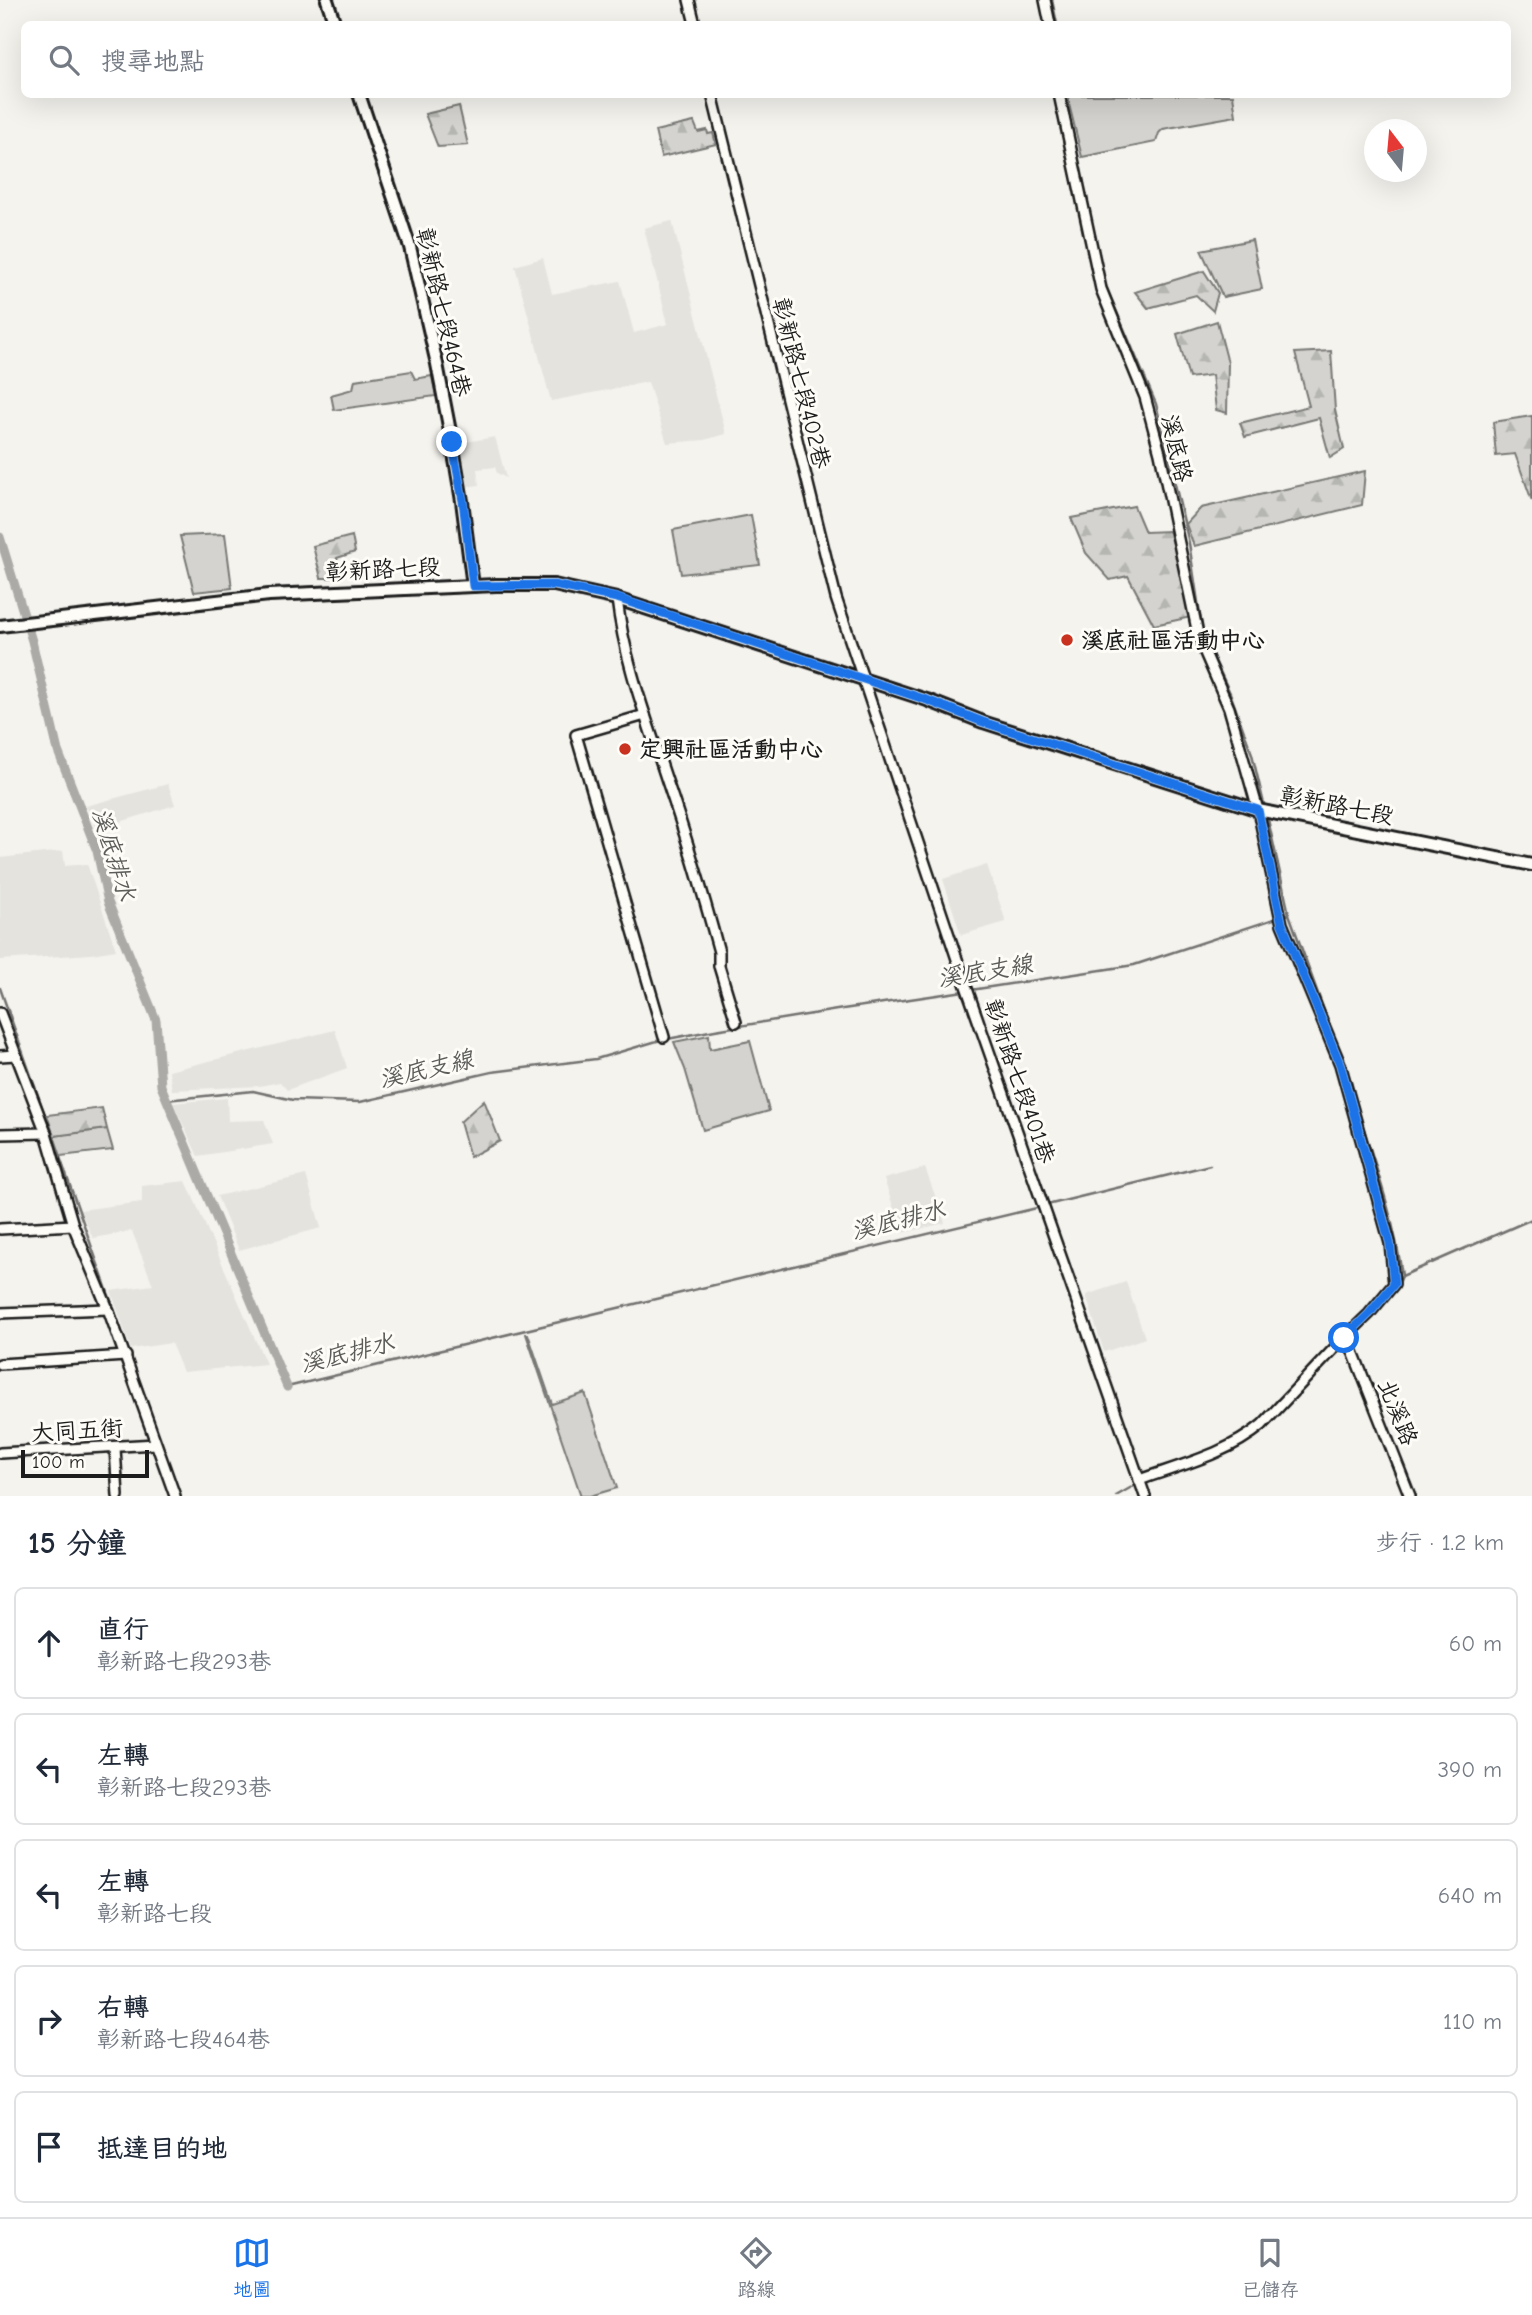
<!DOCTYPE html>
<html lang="zh-TW">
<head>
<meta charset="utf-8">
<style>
  :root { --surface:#fff; --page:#f6f6f7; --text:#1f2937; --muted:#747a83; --line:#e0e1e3; --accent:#1a73e8 }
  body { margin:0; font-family:"Comic Neue","LXGW WenKai TC",sans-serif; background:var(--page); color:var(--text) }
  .compass { position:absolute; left:1364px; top:119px; width:63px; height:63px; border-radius:50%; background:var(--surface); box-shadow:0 7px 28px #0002; rotate:344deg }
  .scale { position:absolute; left:21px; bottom:18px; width:128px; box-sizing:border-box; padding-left:7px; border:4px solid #1c1c1c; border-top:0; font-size:19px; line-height:24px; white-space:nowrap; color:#1c1c1c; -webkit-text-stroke:5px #fdfcf7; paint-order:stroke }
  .stop { position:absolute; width:21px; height:21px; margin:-16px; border:5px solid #1a73e8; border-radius:50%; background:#fff }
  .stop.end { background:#1a73e8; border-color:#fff; box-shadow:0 2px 7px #0008 }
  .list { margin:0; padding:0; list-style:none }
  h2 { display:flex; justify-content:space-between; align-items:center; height:91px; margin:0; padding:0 28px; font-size:30px }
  h2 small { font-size:23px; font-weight:400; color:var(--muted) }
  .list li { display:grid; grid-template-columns:46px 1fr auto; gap:21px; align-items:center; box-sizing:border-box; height:112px; margin:0 14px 14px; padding:0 14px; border:2px solid var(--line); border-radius:10px }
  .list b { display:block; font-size:26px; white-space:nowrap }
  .list p { margin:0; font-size:23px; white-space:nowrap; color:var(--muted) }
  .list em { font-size:23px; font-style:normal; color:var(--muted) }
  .icon { flex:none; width:38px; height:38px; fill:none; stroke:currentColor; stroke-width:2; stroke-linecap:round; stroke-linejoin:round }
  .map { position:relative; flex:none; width:1532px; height:1496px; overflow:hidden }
  .search { position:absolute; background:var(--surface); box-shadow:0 7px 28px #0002; left:21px; right:21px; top:21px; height:77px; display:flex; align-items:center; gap:18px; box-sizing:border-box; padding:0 24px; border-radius:10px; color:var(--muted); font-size:26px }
  .sheet { height:721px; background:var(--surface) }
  nav { display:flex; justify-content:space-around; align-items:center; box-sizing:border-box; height:98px; border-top:2px solid var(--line); background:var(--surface); font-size:19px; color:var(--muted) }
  nav a { display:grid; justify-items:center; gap:4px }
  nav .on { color:var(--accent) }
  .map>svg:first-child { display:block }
  .built { fill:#e4e3de }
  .grass { fill:#d4d3cf; stroke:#787876; stroke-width:2 }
  .forest { fill:url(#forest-firs); stroke:#787876; stroke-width:2 }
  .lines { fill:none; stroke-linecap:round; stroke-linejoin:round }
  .stream { stroke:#72716f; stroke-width:2.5 }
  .canal { stroke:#abaaa6; stroke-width:9 }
  .minor-casing { stroke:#1c1c1c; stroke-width:14 }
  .tertiary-casing { stroke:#1c1c1c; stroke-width:16 }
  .minor { stroke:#fdfcf7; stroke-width:9 }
  .tertiary { stroke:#fdfcf7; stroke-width:10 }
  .route { stroke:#1a73e8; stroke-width:9 }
  .poi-dot { fill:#c8321e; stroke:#fdfcf7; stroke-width:2.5 }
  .labels { text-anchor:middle; stroke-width:6; stroke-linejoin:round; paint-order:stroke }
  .street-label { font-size:23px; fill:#1c1c1c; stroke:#fdfcf7 }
  .poi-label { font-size:23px; font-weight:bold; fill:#1c1c1c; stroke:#fdfcf7; text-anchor:start }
  .water-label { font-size:24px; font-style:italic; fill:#5c5c5a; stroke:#fdfcf7 }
</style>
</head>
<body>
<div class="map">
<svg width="1532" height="1496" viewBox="0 0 1532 1496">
  <defs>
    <pattern id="forest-firs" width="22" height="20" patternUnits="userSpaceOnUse" patternTransform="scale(1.75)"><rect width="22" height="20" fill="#d4d3cf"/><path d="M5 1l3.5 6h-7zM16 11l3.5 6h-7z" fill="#b5b5b1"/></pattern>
  </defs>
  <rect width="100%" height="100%" fill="#f4f3ee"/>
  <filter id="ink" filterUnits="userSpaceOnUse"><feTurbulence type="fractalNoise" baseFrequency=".0143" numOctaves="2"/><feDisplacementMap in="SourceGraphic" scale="14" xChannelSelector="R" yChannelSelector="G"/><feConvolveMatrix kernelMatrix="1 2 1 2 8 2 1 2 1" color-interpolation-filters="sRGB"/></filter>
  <g filter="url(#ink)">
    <!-- built -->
    <g class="built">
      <polygon points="672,221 726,434 704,440 667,443 648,382 551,401 515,266 543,258 552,294 620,281 634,333 668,324 644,228"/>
      <polygon points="495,437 506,478 497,473 495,467 477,469 479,485 463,487 455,444"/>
      <polygon points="168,784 175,805 97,829 86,806"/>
      <polygon points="63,851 65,866 87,864 116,950 91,954 0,960 0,858"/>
      <polygon points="987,865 1006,922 961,935 943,879"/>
      <polygon points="335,1030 347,1068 287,1090 280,1082 259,1086 172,1090 169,1071"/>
      <polygon points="227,1098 228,1121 264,1120 273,1144 198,1156 173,1103"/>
      <polygon points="925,1168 945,1223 902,1233 884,1179"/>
      <polygon points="306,1175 321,1228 239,1250 217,1196"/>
      <polygon points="186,1181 266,1364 183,1372 171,1343 131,1349 111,1291 153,1285 132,1231 93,1238 80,1210 142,1202 142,1186"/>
      <polygon points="1126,1282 1145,1338 1104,1352 1086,1295"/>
    </g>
    <!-- grass -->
    <g class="grass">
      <polygon points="1069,95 1233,95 1236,116 1163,129 1159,133 1156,142 1082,157 1069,104"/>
      <polygon points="1252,240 1262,289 1223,297 1201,250"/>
      <polygon points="411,371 415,379 432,376 436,396 334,410 331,395 353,389 355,380"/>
      <polygon points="751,515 760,565 681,574 673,530"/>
      <polygon points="225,534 232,588 194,592 180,536"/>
      <polygon points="709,1035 710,1049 750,1041 769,1111 703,1130 685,1069 674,1042"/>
      <polygon points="107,1129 113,1150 61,1156 54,1136"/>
      <polygon points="526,1334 528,1334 552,1404 585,1393 617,1488 590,1496 581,1496"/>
    </g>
    <!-- forest -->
    <g class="forest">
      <polygon points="459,106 468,145 438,147 425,114"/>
      <polygon points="694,122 698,132 707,130 708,134 713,133 716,144 661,157 655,131"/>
      <polygon points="1204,271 1218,293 1213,311 1196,295 1148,308 1135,292"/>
      <polygon points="1217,321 1228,363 1227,413 1216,410 1212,375 1189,378 1177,334"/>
      <polygon points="1331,351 1335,410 1344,449 1330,458 1319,418 1245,437 1240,423 1309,406 1295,353"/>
      <polygon points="1532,416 1532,501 1515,454 1496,456 1493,422"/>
      <polygon points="1365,471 1362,505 1194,546 1186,524 1201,508"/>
      <polygon points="1134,506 1145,532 1169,531 1191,602 1191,617 1154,625 1128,576 1110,580 1086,553 1071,518"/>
      <polygon points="352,536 355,552 337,558 341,578 321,578 313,546"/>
      <polygon points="484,1100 500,1141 470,1157 460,1122"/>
      <polygon points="102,1108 107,1129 54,1136 47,1115"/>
    </g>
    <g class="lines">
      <!-- stream -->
      <g class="stream">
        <polyline points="1052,0 1057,24"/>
        <polyline points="1065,94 1083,186"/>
        <polyline points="1099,258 1105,284 1156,404 1189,543 1203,635 1230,693 1252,754 1265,808"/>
        <polyline points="1267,815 1289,914"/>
        <polyline points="0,988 180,1496"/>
        <polyline points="971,990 1134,965 1289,914 1336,1043"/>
        <path d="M1352,1092C1371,1153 1394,1214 1402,1276L1532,1219"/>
        <polyline points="166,1100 253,1091 293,1100 360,1102 492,1072 596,1059 657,1041 715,1030 843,1009 964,991"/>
        <polyline points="1047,1205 1210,1165"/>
        <polyline points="1381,1307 1396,1290 1402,1276"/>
        <polyline points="287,1387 1041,1207"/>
        <polyline points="1116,1496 1137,1484"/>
      </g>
      <!-- canal -->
      <polyline class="canal" points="0,537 32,641 58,751 97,851 108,902 156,1020 161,1086 287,1387"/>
      <defs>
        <g id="minor">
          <polyline points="689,0 695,24"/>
          <polyline points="1045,0 1050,24"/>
          <polyline points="712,94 836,598 965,983 1145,1496"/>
          <polyline points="1059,94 1101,289 1145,397 1160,453 1199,639 1229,708 1258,810 1282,924 1340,1064 1390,1243 1394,1284 1369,1314 1344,1338 1350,1344 1410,1496"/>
          <path d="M617,599C624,660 647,720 666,778C686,836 703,893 719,952V966L736,1022"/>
          <polyline points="645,715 576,735 664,1037"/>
          <polyline points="0,1013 46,1133 73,1225 108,1309 175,1496"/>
          <polyline points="0,1056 16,1055"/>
          <polyline points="0,1134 46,1133"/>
          <polyline points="0,1229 73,1225"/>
          <polyline points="0,1313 108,1309"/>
          <polyline points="0,1364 126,1356"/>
          <polyline points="115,1448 118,1496"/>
          <polyline points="0,1453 156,1444"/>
          <path d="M1139,1480C1181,1465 1227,1454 1262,1425L1344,1338"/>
        </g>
        <g id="tertiary">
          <polyline points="327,0 335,24"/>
          <polyline points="359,94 410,247 437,364 452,442 462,501 473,586"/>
          <polyline points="0,626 269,595 496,585 554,585 617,599 927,700 983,722 1258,810 1532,865"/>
        </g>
      </defs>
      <!-- minor casing -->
      <use href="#minor" class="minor-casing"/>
      <!-- tertiary casing -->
      <use href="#tertiary" class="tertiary-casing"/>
      <!-- minor -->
      <use href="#minor" class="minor"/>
      <!-- tertiary -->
      <use href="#tertiary" class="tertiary"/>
    </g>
  </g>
  <g class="lines" filter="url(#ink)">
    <!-- route -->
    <polyline class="route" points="452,442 463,501 473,586 554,585 617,598 927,700 983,722 1258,810 1282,924 1340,1064 1390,1243 1394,1284 1369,1314 1344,1338"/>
  </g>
  <!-- markers -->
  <g class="poi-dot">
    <circle cx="1067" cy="640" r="7"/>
    <circle cx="625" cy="749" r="7"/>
  </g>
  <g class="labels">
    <!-- street labels -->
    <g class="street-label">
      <text transform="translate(444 312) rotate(77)" y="8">彰新路七段464巷</text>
      <text transform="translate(802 383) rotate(76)" y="8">彰新路七段402巷</text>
      <text transform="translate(1177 448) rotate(77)" y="8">溪底路</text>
      <text transform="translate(383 569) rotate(-3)" y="8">彰新路七段</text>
      <text transform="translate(1337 805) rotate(11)" y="8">彰新路七段</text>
      <text transform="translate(1020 1081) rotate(71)" y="8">彰新路七段401巷</text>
      <text transform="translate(1398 1412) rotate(68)" y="8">北溪路</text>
      <text transform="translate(77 1430) rotate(-3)" y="8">大同五街</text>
    </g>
    <!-- poi labels -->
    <g class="poi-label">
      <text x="1081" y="648">溪底社區活動中心</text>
      <text x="639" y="757">定興社區活動中心</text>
    </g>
    <!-- water labels -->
    <g class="water-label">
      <text transform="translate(114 854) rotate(73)" y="8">溪底排水</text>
      <text transform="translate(985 971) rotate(-9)" y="8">溪底支線</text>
      <text transform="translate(426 1069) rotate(-13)" y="8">溪底支線</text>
      <text transform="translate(898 1220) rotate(-14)" y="8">溪底排水</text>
      <text transform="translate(347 1353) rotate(-14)" y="8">溪底排水</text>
    </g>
  </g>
</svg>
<svg class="compass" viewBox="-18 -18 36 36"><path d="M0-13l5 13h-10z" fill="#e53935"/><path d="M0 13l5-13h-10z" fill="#747a83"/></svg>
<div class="scale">100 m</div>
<div class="stop" style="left:1344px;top:1338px"></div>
<div class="stop end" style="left:452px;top:442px"></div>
<div class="search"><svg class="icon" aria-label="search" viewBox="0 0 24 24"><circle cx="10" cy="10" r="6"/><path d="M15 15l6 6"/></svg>搜尋地點</div>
</div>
<section class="sheet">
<h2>15 分鐘<small>步行 · 1.2 km</small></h2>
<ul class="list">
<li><svg class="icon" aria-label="ahead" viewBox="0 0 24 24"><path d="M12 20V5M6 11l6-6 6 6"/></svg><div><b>直行</b><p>彰新路七段293巷</p></div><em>60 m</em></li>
<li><svg class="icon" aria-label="left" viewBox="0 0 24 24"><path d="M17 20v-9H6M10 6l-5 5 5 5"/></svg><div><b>左轉</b><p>彰新路七段293巷</p></div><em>390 m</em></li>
<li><svg class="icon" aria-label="left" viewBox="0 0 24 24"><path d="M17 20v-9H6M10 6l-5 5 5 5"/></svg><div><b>左轉</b><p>彰新路七段</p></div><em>640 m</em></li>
<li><svg class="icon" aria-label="right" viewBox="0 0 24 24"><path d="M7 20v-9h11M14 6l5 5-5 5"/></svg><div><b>右轉</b><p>彰新路七段464巷</p></div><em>110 m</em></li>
<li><svg class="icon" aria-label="arrive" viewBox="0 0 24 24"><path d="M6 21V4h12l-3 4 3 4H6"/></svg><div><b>抵達目的地</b></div></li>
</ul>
</section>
<nav>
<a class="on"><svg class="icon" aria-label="map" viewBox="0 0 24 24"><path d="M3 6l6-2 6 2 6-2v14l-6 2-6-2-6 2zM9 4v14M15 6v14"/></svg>地圖</a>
<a><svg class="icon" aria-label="directions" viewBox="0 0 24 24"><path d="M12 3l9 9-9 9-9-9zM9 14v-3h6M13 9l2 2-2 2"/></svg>路線</a>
<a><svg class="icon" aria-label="saved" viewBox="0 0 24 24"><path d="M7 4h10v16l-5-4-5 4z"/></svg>已儲存</a>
</nav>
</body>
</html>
